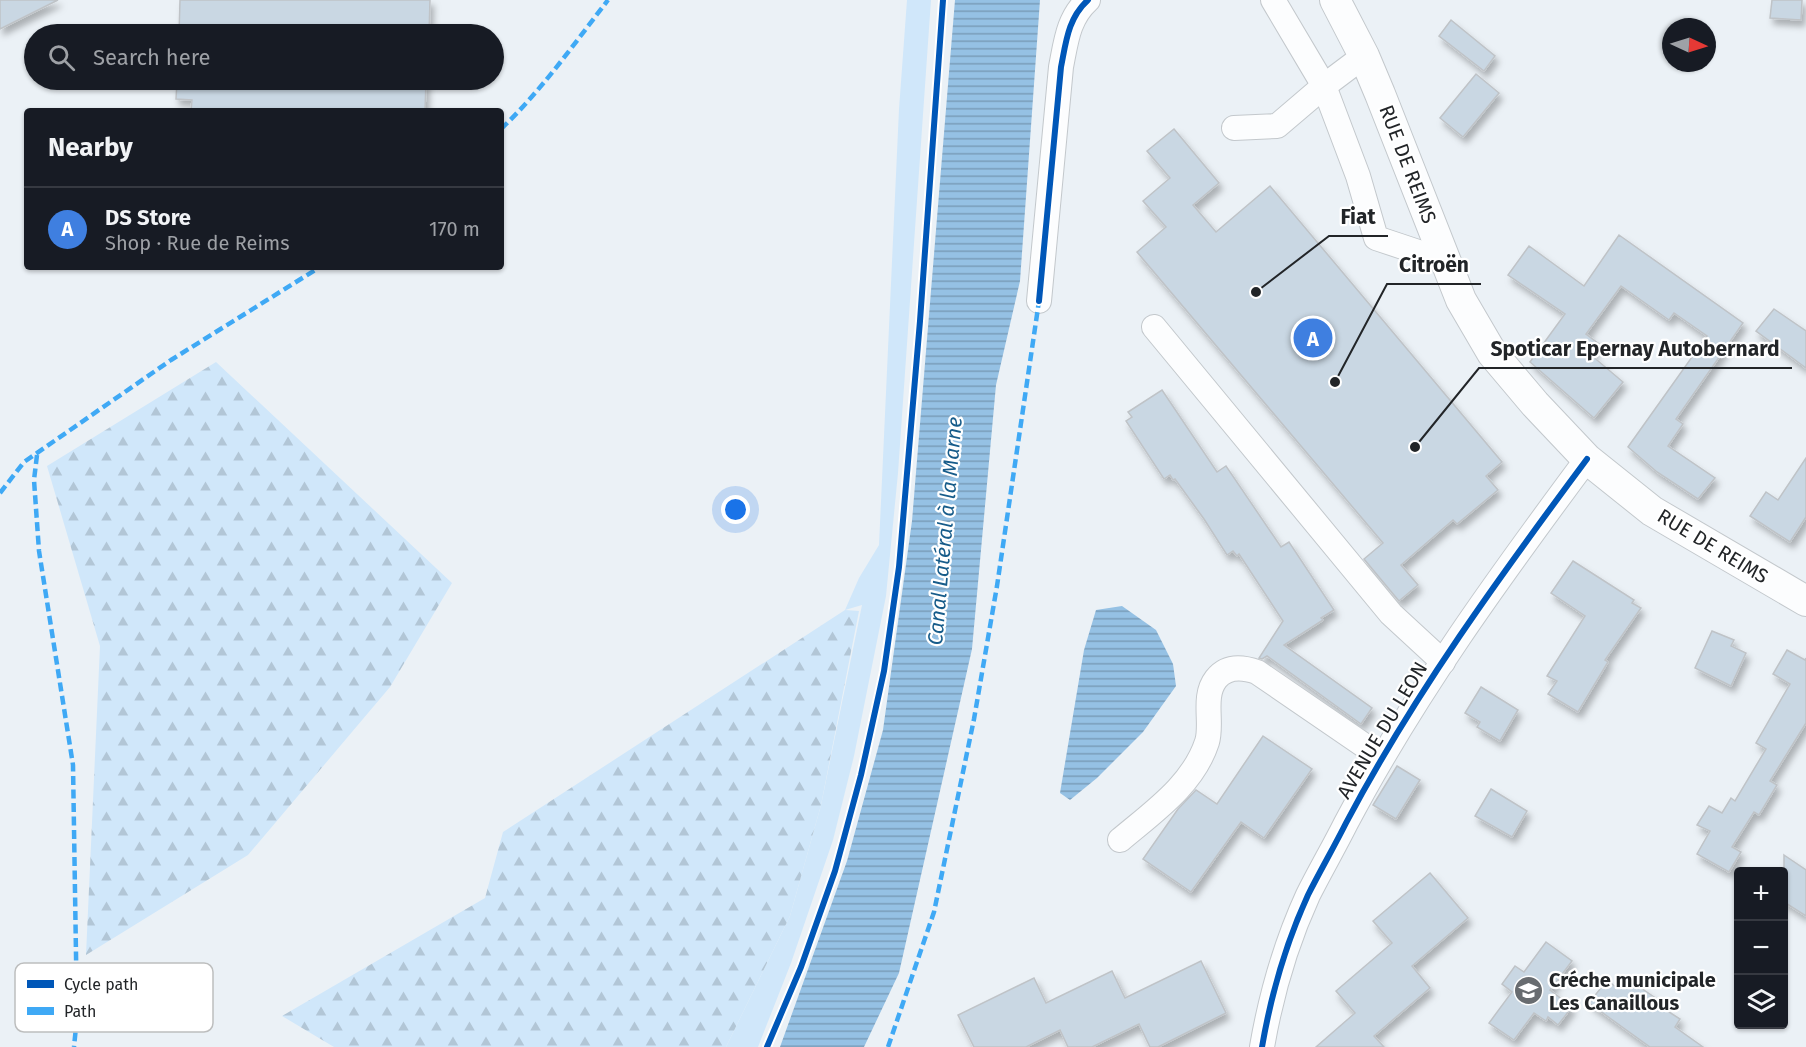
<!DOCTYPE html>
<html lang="en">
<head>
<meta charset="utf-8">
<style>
  :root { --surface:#171b24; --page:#242831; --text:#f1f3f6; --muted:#9ea1a6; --line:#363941; --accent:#686c70 }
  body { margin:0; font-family:"Fira Sans",sans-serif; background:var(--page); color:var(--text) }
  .controls { position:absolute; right:18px; bottom:18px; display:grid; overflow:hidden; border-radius:6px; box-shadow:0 2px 4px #0004 }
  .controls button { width:54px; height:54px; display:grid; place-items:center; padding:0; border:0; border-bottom:2px solid var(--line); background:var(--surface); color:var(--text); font:30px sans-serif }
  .compass { position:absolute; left:1662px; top:18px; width:54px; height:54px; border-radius:50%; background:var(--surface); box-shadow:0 2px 4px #0004; rotate:94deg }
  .you { position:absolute; left:736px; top:510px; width:21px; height:21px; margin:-15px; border:4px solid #fff; border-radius:50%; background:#1a73e8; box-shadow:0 0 0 9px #1a73e833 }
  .badge { display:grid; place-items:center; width:39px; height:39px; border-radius:50%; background:var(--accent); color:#fff; font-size:20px; font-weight:700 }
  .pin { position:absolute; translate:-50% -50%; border:3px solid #fff; box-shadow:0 2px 6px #0006 }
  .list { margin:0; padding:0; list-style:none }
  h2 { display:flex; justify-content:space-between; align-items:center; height:78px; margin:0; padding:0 24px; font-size:26px }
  h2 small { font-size:20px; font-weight:400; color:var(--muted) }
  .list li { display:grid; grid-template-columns:39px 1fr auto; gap:18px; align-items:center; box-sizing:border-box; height:84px; padding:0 24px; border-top:2px solid var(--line) }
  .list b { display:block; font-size:22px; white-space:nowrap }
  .list p { margin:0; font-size:20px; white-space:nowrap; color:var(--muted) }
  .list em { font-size:20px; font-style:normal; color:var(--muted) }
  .icon { flex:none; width:33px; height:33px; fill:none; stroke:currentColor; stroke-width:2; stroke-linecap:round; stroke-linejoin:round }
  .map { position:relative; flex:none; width:1806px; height:1047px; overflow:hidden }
  .search { position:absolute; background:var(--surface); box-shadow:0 2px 4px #0004; left:24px; top:24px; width:480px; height:66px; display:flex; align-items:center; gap:15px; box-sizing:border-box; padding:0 21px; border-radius:33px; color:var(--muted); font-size:22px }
  .panel { position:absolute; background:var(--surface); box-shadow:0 2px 4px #0004; left:24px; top:108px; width:480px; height:162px; border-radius:6px }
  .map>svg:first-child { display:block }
  .green { fill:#d0e7fa }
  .forest { fill:url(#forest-firs) }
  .water { fill:url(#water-rules) }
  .building { fill:#c9d7e3; stroke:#bfc3c7; stroke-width:1.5; filter:url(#shadow) }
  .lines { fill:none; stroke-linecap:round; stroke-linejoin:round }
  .minor-casing { stroke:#c3c8cc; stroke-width:26 }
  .major-casing { stroke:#c3c8cc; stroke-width:32 }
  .minor { stroke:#fcfdfe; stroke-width:24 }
  .major { stroke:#fcfdfe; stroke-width:30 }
  .quiet { stroke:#3fa9f5; stroke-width:4.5; stroke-dasharray:9 4.5; stroke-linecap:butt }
  .cycleway-casing { stroke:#fff; stroke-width:10 }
  .cycleway { stroke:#0057b8; stroke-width:6 }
  .labels { text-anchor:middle; stroke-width:4.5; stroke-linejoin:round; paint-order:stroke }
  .street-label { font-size:20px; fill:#222528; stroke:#fff }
  .poi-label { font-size:20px; font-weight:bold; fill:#222528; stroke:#fff; text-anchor:start }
  .water-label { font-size:21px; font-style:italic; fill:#175c8a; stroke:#fff }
  .key { fill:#fff; stroke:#bdbebe; stroke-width:1.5 }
  .key-label { font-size:16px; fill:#222528 }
  .leader { fill:none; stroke:#222528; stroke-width:2 }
  .callout-dot { fill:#222528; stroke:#fff; stroke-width:2 }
  .callout-label { font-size:21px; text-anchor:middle; font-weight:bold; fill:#222528; stroke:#fff; stroke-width:4.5; stroke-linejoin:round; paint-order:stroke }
</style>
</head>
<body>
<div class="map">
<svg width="1806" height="1047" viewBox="0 0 1806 1047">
  <defs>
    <pattern id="forest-firs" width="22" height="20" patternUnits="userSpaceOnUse" patternTransform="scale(1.5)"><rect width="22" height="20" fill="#d0e7fa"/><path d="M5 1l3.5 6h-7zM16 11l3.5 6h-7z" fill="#b2c6d6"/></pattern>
    <pattern id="water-rules" width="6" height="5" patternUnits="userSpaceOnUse" patternTransform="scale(1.5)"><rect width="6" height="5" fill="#95c1e4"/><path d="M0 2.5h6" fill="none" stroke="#799db9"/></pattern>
    <filter id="shadow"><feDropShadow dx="3.5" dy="6" stdDeviation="3" flood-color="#0004"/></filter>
  </defs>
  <rect width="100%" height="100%" fill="#ebf1f6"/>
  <!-- green -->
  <polygon class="green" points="907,0 931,0 898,473 886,596 854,756 833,840 791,963 758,1047 726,1047 790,916 821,805 862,605 845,610 859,578 879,545 899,109"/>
  <!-- forest -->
  <g class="forest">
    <polygon points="216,362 452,583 390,687 248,855 86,955 100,646 47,466"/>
    <polygon points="845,610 859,611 821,805 790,916 726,1047 334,1047 282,1016 485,898 503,832"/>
  </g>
  <!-- water -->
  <g class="water">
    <polygon points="955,0 1040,0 1020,281 996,385 972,649 899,973 864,1047 780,1047 847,861 883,730 912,521"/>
    <polygon points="1122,606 1156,630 1173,664 1176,686 1143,732 1097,778 1070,800 1060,793 1084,650 1096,610"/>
  </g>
  <!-- building -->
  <g class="building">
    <polygon points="0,0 58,0 0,29"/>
    <polygon points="180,0 430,0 429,34 179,34"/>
    <polygon points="1772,0 1802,0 1801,20 1770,18"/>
    <polygon points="1451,20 1495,56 1484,71 1439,36"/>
    <polygon points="1476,74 1499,93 1463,137 1440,118"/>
    <polygon points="177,80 426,80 425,111 191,111 192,100 176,99"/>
    <polygon points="1174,129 1219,183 1193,205 1216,232 1270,186 1502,462 1486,476 1498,490 1457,524 1453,520 1401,565 1418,585 1399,601 1364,559 1383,543 1137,252 1166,227 1143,201 1170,178 1147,151"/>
    <polygon points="1619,235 1743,323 1676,419 1683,424 1668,446 1715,478 1698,499 1657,472 1628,447 1707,336 1674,313 1669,320 1621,286 1586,334 1599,344 1591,355 1623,382 1594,418 1530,362 1565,314 1508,275 1529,246 1584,286"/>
    <polygon points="1774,309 1806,331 1806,368 1756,331"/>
    <polygon points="1162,390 1217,472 1226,466 1281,547 1289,542 1334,610 1321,618 1323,620 1284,645 1372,708 1361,724 1267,656 1262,659 1259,658 1283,621 1239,554 1237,556 1233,551 1227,555 1204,519 1175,479 1173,480 1170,475 1164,479 1126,421 1132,417 1128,412"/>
    <polygon points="1806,458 1806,517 1790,542 1750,516 1766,492 1778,500"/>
    <polygon points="1573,561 1634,600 1632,603 1641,608 1605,660 1608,662 1578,712 1548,694 1557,681 1547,676 1585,616 1551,593"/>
    <polygon points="1712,631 1734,640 1731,646 1746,653 1731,686 1695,668"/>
    <polygon points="1787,650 1805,660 1806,658 1806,723 1770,781 1777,785 1759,815 1754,812 1732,847 1741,852 1729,872 1697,854 1710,831 1697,825 1709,806 1722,813 1731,798 1735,801 1766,749 1756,743 1790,684 1773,674"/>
    <polygon points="1481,687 1518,710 1500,741 1477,727 1480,722 1465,713"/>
    <polygon points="1263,736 1312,769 1264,838 1241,822 1191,892 1143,859 1178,809 1196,790 1217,804"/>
    <polygon points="1397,766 1420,780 1396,819 1373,805"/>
    <polygon points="1491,789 1527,811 1512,837 1475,816"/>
    <polygon points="1784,855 1806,870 1806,916 1784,902"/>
    <polygon points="1430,873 1468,918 1412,966 1430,988 1374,1036 1384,1047 1316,1047 1355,1013 1336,991 1392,943 1373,921"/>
    <polygon points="1546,942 1572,961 1550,990 1572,1007 1558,1025 1548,1017 1546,1021 1534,1013 1514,1040 1489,1023 1512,992 1502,984 1515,966 1524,972"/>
    <polygon points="1201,961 1226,1013 1158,1047 1150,1047 1139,1024 1092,1047 1068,1047 1060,1030 1026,1047 974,1047 958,1015 1034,978 1046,1003 1112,971 1125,998"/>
    <polygon points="1625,977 1654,997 1652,1001 1680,1019 1675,1027 1703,1047 1650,1047 1589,1003 1607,980 1617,988"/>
  </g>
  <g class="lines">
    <defs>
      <g id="minor">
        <polyline points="1273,0 1324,86 1358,176 1376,238 1421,253 1441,249"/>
        <polyline points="1234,128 1277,126 1324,86 1364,56"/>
        <path d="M1039,301L1061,67C1066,42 1068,18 1088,0"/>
        <polyline points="1154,327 1391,614 1443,662"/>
        <path d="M1120,840C1153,812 1193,785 1207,742C1213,723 1202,697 1216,679C1227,665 1243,667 1257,672L1381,757"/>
        <path d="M1262,1047C1271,995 1286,943 1308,895C1320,871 1334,847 1346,823C1414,694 1500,576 1587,459"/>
      </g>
      <polyline id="major" points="1335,0 1364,56 1380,94 1461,300 1492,353 1535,404 1587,459 1652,511 1806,601"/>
    </defs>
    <!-- minor casing -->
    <use href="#minor" class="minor-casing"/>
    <!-- major casing -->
    <use href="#major" class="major-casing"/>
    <!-- minor -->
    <use href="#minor" class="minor"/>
    <!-- major -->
    <use href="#major" class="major"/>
    <!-- quiet -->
    <g class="quiet">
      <path d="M501,129C541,91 574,44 608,0"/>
      <polyline points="37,455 34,480 39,551 73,765 77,1017 74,1047"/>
      <polyline points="0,493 24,462 171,360 320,267"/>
      <polyline points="888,1047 934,912 974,719 997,586 1039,301"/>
    </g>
    <defs>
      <g id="cycleway">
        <path d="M1039,301L1061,67C1066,42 1068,18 1088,0"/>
        <polyline points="767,1047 801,967 835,871 861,775 884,671 899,567 920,321 943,0"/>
        <path d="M1262,1047C1271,995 1286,943 1308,895C1320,871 1334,847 1346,823C1414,694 1500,576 1587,459"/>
      </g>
    </defs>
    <!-- cycleway casing -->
    <use href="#cycleway" class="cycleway-casing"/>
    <!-- cycleway -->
    <use href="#cycleway" class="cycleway"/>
  </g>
  <!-- icons -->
  <defs>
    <symbol id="school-disc" viewBox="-11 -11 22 22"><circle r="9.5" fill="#686c70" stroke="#fff"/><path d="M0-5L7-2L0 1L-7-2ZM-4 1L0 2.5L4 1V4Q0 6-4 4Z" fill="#fff"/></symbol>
  </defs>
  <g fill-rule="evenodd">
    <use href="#school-disc" x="1512" y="974" width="33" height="33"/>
  </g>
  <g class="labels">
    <!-- street labels -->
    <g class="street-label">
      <text transform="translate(1408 164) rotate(69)" y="7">RUE DE REIMS</text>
      <text transform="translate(1713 546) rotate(31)" y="7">RUE DE REIMS</text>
      <text transform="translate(1382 730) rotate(-59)" y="7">AVENUE DU LEON</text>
    </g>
    <!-- poi labels -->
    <g class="poi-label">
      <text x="1549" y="987">Créche municipale<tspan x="1549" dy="23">Les Canaillous</tspan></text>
    </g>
    <!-- water labels -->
    <g class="water-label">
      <text transform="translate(945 531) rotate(-85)" y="7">Canal Latéral à la Marne</text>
    </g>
  </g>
  <!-- legend -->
  <rect x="15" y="963" width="198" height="69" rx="9" class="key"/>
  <rect x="27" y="980" width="27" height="8" fill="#0057b8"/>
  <rect x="27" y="1007" width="27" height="8" fill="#3fa9f5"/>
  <g class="key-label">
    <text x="64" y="990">Cycle path</text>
    <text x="64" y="1017">Path</text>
  </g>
  <!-- callouts -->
  <path class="leader" d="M1256 292L1329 236H1388M1335 382L1387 284H1481M1415 447L1479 368H1792"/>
  <g class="callout-dot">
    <circle cx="1256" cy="292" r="6"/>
    <circle cx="1335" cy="382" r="6"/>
    <circle cx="1415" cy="447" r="6"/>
  </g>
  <g class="callout-label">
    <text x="1358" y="224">Fiat</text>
    <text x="1434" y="272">Citroën</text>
    <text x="1635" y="356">Spoticar Epernay Autobernard</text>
  </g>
</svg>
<div class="controls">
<button>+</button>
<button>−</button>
<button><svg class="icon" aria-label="layers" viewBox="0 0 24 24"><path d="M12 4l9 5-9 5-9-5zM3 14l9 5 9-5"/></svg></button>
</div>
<svg class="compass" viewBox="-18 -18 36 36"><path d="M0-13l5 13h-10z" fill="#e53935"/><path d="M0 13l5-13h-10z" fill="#9ea1a6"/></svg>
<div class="you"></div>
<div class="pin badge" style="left:1313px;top:338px;background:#3f7fe0">A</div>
<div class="search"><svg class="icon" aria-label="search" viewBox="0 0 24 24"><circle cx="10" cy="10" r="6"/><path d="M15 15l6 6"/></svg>Search here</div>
<section class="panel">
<h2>Nearby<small></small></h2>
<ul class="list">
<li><span class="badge" style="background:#3f7fe0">A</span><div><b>DS Store</b><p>Shop · Rue de Reims</p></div><em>170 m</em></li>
</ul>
</section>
</div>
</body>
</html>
